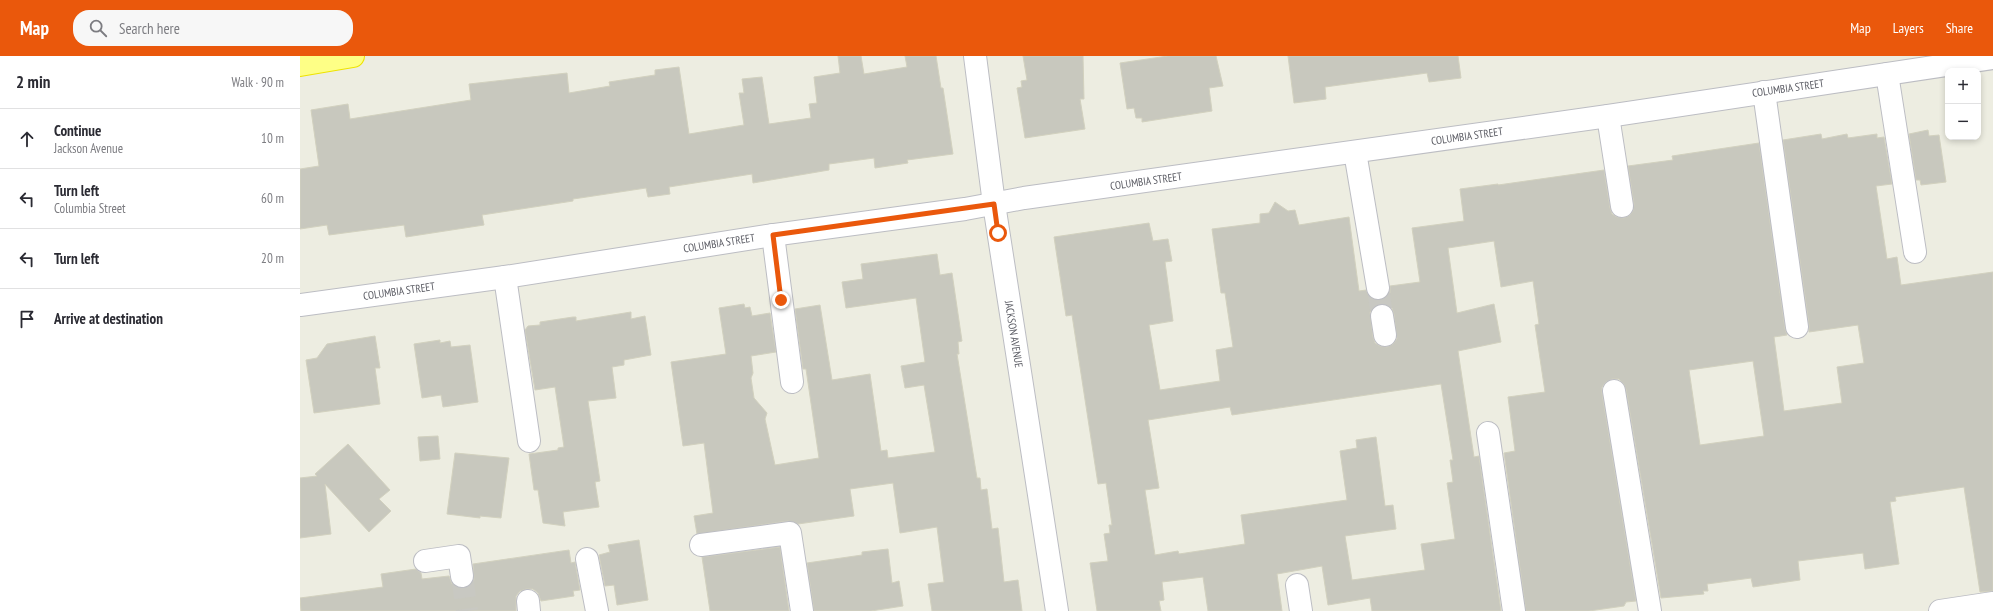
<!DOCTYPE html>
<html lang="en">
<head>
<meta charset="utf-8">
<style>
  :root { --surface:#fff; --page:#f7f7f7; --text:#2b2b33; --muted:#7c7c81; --line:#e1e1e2; --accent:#ea580c }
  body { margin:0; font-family:"PT Sans Narrow",sans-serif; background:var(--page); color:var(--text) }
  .controls { position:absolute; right:12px; top:12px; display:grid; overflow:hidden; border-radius:8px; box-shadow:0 2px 6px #0003 }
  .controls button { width:36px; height:36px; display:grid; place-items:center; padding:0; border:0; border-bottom:1px solid var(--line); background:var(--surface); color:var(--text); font:20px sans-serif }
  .stop { position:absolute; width:12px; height:12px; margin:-9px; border:3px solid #ea580c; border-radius:50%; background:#fff }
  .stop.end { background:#ea580c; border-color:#fff; box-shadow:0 1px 4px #0008 }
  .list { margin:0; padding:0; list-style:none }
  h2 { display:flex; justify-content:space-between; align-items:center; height:52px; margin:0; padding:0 16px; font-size:17px }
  h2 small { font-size:13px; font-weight:400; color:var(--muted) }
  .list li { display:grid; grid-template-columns:26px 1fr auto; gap:12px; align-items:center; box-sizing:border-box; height:60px; padding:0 16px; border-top:1px solid var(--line) }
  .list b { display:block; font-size:15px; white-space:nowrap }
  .list p { margin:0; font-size:13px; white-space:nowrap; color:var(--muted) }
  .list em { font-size:13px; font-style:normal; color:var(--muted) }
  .icon { flex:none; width:22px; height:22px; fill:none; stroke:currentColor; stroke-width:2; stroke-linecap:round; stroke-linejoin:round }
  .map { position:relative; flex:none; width:1693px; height:555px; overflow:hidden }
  header { display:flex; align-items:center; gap:24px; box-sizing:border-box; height:56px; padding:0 20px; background:var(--accent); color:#fff }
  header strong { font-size:19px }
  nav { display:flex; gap:22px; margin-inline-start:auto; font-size:14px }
  .search { width:280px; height:36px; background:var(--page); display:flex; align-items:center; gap:10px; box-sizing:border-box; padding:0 14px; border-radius:16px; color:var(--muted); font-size:15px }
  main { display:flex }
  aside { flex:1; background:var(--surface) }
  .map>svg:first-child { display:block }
  .building { fill:#c8c8be; stroke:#d2d1bf; fill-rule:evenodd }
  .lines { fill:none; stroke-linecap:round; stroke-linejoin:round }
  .minor-tunnel { stroke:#c8c8c2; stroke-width:22; stroke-dasharray:22 11; stroke-linecap:butt }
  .minor-casing { stroke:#bcbdc3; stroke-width:24 }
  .highway-casing { stroke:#eee300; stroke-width:24 }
  .minor { stroke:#fff; stroke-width:22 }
  .highway { stroke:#feff86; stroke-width:22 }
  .route { stroke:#ea580c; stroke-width:5 }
  .labels { text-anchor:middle; stroke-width:3; stroke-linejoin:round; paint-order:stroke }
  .street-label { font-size:11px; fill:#5a5b63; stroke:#fff }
</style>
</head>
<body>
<header>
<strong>Map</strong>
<div class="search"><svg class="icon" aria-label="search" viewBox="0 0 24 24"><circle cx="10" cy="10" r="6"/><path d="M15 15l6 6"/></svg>Search here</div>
<nav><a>Map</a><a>Layers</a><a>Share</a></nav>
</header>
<main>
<aside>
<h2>2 min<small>Walk · 90 m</small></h2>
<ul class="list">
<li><svg class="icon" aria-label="ahead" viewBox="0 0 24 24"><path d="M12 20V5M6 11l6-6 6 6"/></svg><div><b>Continue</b><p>Jackson Avenue</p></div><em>10 m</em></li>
<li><svg class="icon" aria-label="left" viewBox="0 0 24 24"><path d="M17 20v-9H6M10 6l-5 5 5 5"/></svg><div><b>Turn left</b><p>Columbia Street</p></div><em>60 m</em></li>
<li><svg class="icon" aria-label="left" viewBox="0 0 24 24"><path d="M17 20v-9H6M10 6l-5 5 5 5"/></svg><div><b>Turn left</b></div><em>20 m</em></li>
<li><svg class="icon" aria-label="arrive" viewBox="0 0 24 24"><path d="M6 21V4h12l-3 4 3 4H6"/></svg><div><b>Arrive at destination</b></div></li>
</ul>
</aside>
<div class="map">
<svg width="1693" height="555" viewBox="0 0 1693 555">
  <rect width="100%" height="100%" fill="#edede1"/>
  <!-- building -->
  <g class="building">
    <polygon points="538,0 561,0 564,18 607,11 605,0 636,0 641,32 643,32 653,98 607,104 608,107 575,112 574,102 529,108 529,114 453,127 452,118 369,131 370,138 348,141 346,132 280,142 273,143 273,145 182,159 184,169 106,181 104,169 29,179 27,169 0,173 0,113 19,110 11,54 48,48 50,63 171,44 169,28 267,17 269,37 310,30 309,26 355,19 355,14 379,11 389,78 444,69 439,37 444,37 442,23 462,21 469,68 511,62 509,48 517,47 514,21 540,17"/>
    <polygon points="723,0 783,0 784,43 780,43 785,73 725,82 717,32 722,31 721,25 727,24"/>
    <polygon points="868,0 916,0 923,30 909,32 912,55 842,66 842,62 836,62 834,52 827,53 820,7"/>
    <polygon points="988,0 1158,0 1161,22 1129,26 1127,17 1025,31 1026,43 994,47"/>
    <polygon points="1628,74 1629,80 1639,79 1646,126 1621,129 1620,124 1616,124 1609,78"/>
    <path d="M1521,78L1522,83L1547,78L1548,82L1577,78V82L1584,81L1592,128L1576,130L1587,203L1597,201L1601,229L1693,216V535L1680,536L1664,431L1595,441L1596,445L1590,446L1599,508L1565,513L1563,497L1498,505L1500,524L1453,531L1451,522L1407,528L1408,535H1403L1404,538L1361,542L1326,333L1323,327L1319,323H1312L1306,326L1302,331V337L1336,545L1326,546L1324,550L1289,555H1226L1204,397L1215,395L1208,341L1245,336L1235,269L1239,268L1233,225L1201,231L1194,185L1148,192L1157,257L1194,248L1201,286L1158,295L1174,401L1179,400L1201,555H1072L1070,542L1028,549L1022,510L977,518L982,555H908L903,521L862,526L864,544L859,545L861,555H797L790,507L808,505L804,478L810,477L809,469H812L806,427L798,428L772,259L766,260L754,181L849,167L853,185L868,183L872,205L865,206L873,265L849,269L860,334L920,325L916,294L933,291L925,237H921L912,173L960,167V158L969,157L975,146L988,155L995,154L999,169L1049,161L1059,235L1066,234L1069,240L1074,244H1080L1086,241L1090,237V230L1120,226L1112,172L1164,165L1160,133L1198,128V129L1304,114L1310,152L1312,158L1317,161L1324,162L1330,159L1333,155L1334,148L1328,110L1373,104L1372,100L1459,87L1485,273L1487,279L1474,281L1484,355L1542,347L1537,311L1564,307L1558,269L1509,276V269L1483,84ZM1080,248L1087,249L1092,252L1094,258L1097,283L1093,288L1087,291L1080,290L1075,287L1073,281L1070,256L1074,251ZM1453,305L1464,380L1400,389L1389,314ZM1141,328L1153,404H1150L1153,426L1147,427L1155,483L1121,488L1125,514L1052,524L1045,480L1096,473L1093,449L1085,450L1076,381L1056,384L1057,392L1040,395L1047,444L941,459L945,488L879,498L878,495L855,499L845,434L859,432L848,364L930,351L932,359Z"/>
    <polygon points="637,198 640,219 652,217 662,285 658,286 659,298 657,298 677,422 680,422 681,434 687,433 692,473 698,472 704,526 718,524 722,555 632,555 628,528 644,526 637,471 600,477 593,427 550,433 554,460 498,468 488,465 397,478 394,460 413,457 404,387 383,390 371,306 426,298 419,252 444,248 445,252 450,251 452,260 470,257 476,296 451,300 453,317 451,322 454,342 467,357 465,363 475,409 519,402 506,313 503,313 495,253 520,249 532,324 570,318 581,395 587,394 588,402 635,396 624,329 605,332 601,310 625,306 616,242 546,252 542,226 563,223 561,208"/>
    <polygon points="331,256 331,263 345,260 351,299 324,304 324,309 312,311 316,342 288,345 300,425 295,426 299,451 263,456 265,470 243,467 238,434 234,434 229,398 258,394 258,392 264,391 255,331 235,334 225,274 228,270 240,269 240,266 273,261 276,261 276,265"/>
    <polygon points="75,280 80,312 75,312 80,348 14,357 6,304 17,302 27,288"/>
    <polygon points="140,284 140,287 150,285 151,291 170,289 178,346 143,351 141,339 122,342 114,288"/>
    <polygon points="138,380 140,403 120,405 118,381"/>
    <polygon points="48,388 90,434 79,443 91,455 69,476 25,428 31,478 0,482 0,422 17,420 15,418"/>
    <polygon points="155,397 209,402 201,462 180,460 180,462 147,458"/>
    <polygon points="339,484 348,544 317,549 314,529 305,530 299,499 310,496 308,489"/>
    <polygon points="480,491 489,555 410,555 402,501"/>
    <polygon points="588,493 592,527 599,525 603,550 571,555 514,555 507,507 562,499 562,496"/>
    <polygon points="269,494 271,507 275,506 280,534 273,535 274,540 241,545 238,537 233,533 226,533 220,535 216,540 216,555 1,555 0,542 83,531 81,518 116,513 121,517 122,523 149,520 152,528 158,532 163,532 170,530 174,524 173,508"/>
  </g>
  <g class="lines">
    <!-- minor-tunnel -->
    <g class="minor-tunnel">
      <polyline points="1078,232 1082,260"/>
      <polyline points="162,520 167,555"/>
    </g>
    <defs>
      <g id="minor">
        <polyline points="675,0 694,148 757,555"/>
        <polyline points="1587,18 1615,196"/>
        <polyline points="1464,36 1497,271"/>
        <polyline points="1308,60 1322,150"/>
        <polyline points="1055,96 1078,232"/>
        <polyline points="473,179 492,326"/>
        <polyline points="205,221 229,385"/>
        <polyline points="0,249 205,221 473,179 665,153 724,142 1308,60 1693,2"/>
        <polyline points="1082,260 1085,279"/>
        <polyline points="1314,335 1350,555"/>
        <polyline points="1188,377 1214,555"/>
        <polyline points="401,489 490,477 502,555"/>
        <polyline points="287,503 297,555"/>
        <polyline points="125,505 159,500 162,520"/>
        <polyline points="997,529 1001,555"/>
        <polyline points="228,545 229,555"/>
        <polyline points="1640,555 1693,547"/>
      </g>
      <polyline id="highway" points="0,9 53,0"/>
    </defs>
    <!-- minor casing -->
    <use href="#minor" class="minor-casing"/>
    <!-- highway casing -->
    <use href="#highway" class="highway-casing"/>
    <!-- minor -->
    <use href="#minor" class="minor"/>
    <!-- highway -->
    <use href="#highway" class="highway"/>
  </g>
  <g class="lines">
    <!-- route -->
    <polyline class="route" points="481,244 473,179 694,148 698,177"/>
  </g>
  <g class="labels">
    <!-- street labels -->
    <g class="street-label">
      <text transform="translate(1488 32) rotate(-8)" y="4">COLUMBIA STREET</text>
      <text transform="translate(1167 80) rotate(-8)" y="4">COLUMBIA STREET</text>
      <text transform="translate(846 125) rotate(-8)" y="4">COLUMBIA STREET</text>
      <text transform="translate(419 187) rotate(-9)" y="4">COLUMBIA STREET</text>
      <text transform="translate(99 235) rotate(-8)" y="4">COLUMBIA STREET</text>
      <text transform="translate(714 278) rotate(81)" y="4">JACKSON AVENUE</text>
    </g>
  </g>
</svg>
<div class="controls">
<button>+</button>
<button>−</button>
</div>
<div class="stop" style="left:698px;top:177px"></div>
<div class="stop end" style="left:481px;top:244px"></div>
</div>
</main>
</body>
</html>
